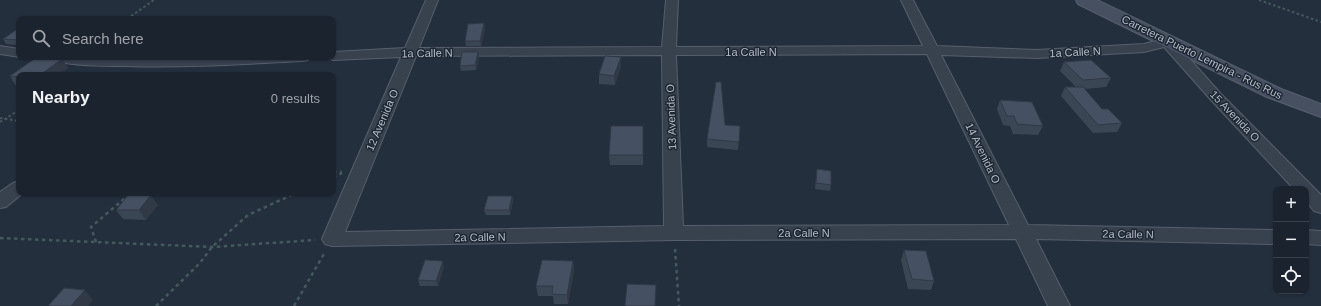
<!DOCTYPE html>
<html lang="en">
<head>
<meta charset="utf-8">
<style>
  :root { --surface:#1b232e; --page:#242b36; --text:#f1f3f6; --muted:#a0a4aa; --line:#39404a }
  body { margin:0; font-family:Helvetica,sans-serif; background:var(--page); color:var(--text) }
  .controls { position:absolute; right:12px; bottom:12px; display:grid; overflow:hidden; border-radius:8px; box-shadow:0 1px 3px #0004 }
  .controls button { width:36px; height:36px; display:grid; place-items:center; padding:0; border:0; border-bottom:1px solid var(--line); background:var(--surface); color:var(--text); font:20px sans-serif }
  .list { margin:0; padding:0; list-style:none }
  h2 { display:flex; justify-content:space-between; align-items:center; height:52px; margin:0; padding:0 16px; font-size:17px }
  h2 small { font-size:13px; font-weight:400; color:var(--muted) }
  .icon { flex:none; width:22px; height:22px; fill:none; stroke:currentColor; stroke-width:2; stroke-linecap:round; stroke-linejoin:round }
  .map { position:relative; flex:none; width:1321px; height:306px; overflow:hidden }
  .search { position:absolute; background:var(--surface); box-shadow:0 1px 3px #0004; left:16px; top:16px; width:320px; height:44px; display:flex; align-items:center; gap:10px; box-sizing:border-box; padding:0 14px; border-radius:8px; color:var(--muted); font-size:15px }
  .panel { position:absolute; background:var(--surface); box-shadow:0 1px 3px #0004; left:16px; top:72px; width:320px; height:124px; border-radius:8px }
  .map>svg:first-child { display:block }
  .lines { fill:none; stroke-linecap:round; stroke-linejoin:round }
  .street-casing { stroke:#565f6c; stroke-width:2 }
  .secondary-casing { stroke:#565f6c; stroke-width:2 }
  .path-far1 { stroke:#44595c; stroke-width:2; stroke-dasharray:2.5 2.5; stroke-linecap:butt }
  .path { stroke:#44595c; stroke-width:2.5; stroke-dasharray:3.5 3.5; stroke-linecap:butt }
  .street { fill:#38414e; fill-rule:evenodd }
  .secondary { fill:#465061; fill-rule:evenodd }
  .wall { fill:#3b4654 }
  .shaded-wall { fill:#303945 }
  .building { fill:#455162; stroke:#303945 }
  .labels { text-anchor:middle; stroke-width:3; stroke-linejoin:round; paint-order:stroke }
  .street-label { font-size:11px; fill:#b4bcc9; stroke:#1d2633 }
</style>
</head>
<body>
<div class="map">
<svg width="1321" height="306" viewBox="0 0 1321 306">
  <rect width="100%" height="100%" fill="#242f3e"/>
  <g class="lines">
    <defs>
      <g id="street">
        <path d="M426,0H438L419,48L662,47L666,0H678L676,47L923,46L901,0H913L937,46L1037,50L1144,44L1167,38L1172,39L1221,94L1321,195V213L1314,211L1306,201V189H1294L1211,100L1164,47L1144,52L1037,58L941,55L1028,225L1276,230V244L1036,239L1070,306H1048L1016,239L674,240L332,246L325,244L322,239L401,57L333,60L326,57H333V52L405,48ZM927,54L1009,225L683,226L676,55ZM662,55L664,226L345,232L416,56Z"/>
        <polygon points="0,46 19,49 20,57 0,54"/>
        <path d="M48,57H310L308,60L303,61C244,64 185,68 126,66C101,66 74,66 50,60Z"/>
        <polygon points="19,181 19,193 23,193 6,207 0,208 0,192 13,183"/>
        <polygon points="1306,230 1321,231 1321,245 1306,244"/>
      </g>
      <polygon id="secondary" points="1076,0 1097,0 1281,89 1321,104 1321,117 1267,97 1078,4"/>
    </defs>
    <!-- street casing -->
    <use href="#street" class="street-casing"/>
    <!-- secondary casing -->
    <use href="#secondary" class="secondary-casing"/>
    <!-- path-far1 -->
    <g class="path-far1">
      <polyline points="1259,0 1321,22"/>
      <polyline points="127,19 154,0"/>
      <polyline points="0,118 19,121"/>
      <polyline points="0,122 19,110"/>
    </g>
    <!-- path -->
    <g class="path">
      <polyline points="333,172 342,172"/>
      <polyline points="333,177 342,173"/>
      <polyline points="0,238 212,247 315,240"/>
      <polyline points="96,242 91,227 131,193"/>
      <polyline points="675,249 679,306"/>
      <polyline points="156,306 200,263 212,247 248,215 296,193"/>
      <polyline points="294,306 325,252"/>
    </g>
    <!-- street -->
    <use href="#street" class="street"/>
    <!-- secondary -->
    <use href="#secondary" class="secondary"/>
  </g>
  <!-- wall -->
  <g class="wall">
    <polygon points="484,23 485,28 481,46 466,46 465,41"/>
    <polygon points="19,28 19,45 6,44 3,39"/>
    <polygon points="478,52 479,57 476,70 461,71 460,66"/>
    <polygon points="37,57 62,59 68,68 58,75 19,75 19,86 16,86 10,76"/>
    <polygon points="621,57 621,66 615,85 599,84 599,74"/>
    <polygon points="1064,62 1111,78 1106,87 1084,89 1102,109 1122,123 1117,132 1093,133 1061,96 1065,87 1076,87 1060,71"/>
    <polygon points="1000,100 1043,126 1038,135 1013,134 1010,126 1003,125 997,109"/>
    <polygon points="740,126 738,150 707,147 707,139"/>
    <polygon points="643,135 643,165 610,165 609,155"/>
    <polygon points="817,169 831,185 830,191 815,189"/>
    <polygon points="512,196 513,201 510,215 486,215 484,210"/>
    <polygon points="158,205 146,220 123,219 116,210"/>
    <polygon points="904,250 934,281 931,290 908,289 901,260"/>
    <polygon points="573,261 574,271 568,304 554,304 553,296 538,296 536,286"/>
    <polygon points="444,266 438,286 420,286 418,280"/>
  </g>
  <!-- shaded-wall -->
  <g class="shaded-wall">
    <polygon points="484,23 485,28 481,46 480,41"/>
    <polygon points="478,52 479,57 476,70 475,65"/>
    <polygon points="621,57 621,66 615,85 614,76"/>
    <polygon points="62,59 68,68 58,75 40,75"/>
    <polygon points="151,195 158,205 146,220 139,210"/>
    <polygon points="512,196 513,201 510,215 509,210"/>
    <polygon points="443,261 444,266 438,286 436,281"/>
    <polygon points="573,261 574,271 568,304 567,295"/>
    <polygon points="85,290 93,300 88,306 71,306"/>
  </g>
  <!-- building -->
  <g class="building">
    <polygon points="484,23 480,41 465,41 468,24"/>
    <polygon points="19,28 19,40 3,39"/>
    <polygon points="462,52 478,52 475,65 460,66"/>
    <polygon points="605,56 621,57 614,76 599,74"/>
    <polygon points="37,57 62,59 40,75 19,75 19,77 10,76"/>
    <polygon points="1091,60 1111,78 1083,80 1064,62"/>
    <polygon points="716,82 721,82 725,125 740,126 739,142 707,139"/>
    <polygon points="1065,87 1083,87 1102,109 1108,109 1122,123 1098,125"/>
    <polygon points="1000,100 1032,102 1043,126 1017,124 1014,116 1007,116"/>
    <polygon points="611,126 643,126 643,155 609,155"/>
    <polygon points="817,169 831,171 831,185 816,183"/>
    <polygon points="128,195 151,195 139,210 116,210"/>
    <polygon points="488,196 512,196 509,210 484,210"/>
    <polygon points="904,250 926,251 934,281 912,279"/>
    <polygon points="425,260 443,261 436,281 418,280"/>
    <polygon points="542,260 573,261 567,295 552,294 553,286 536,286"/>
    <polygon points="627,284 656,285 655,306 625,306"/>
    <polygon points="64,288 85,290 71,306 48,306"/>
  </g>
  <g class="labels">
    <!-- street labels -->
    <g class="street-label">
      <text x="751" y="56">1a Calle N</text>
      <text transform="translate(1075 52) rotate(-3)" y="4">1a Calle N</text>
      <text transform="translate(427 53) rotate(-1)" y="4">1a Calle N</text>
      <text transform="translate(1202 57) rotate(26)" y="4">Carretera Puerto Lempira - Rus Rus</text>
      <text transform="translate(1235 116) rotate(46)" y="4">15 Avenida O</text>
      <text transform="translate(671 117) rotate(-92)" y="4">13 Avenida O</text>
      <text transform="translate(382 120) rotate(-67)" y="4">12 Avenida O</text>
      <text transform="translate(983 153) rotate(64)" y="4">14 Avenida O</text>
      <text x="804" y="237">2a Calle N</text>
      <text transform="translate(1128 234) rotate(1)" y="4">2a Calle N</text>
      <text transform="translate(480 237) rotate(-1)" y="4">2a Calle N</text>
    </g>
  </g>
</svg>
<div class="controls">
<button>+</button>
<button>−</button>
<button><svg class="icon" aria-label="locate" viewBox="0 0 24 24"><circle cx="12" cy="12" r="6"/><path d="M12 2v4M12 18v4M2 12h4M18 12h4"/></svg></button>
</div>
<div class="search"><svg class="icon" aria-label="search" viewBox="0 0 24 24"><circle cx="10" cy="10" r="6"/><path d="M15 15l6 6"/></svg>Search here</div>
<section class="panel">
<h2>Nearby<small>0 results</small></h2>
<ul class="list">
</ul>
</section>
</div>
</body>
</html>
